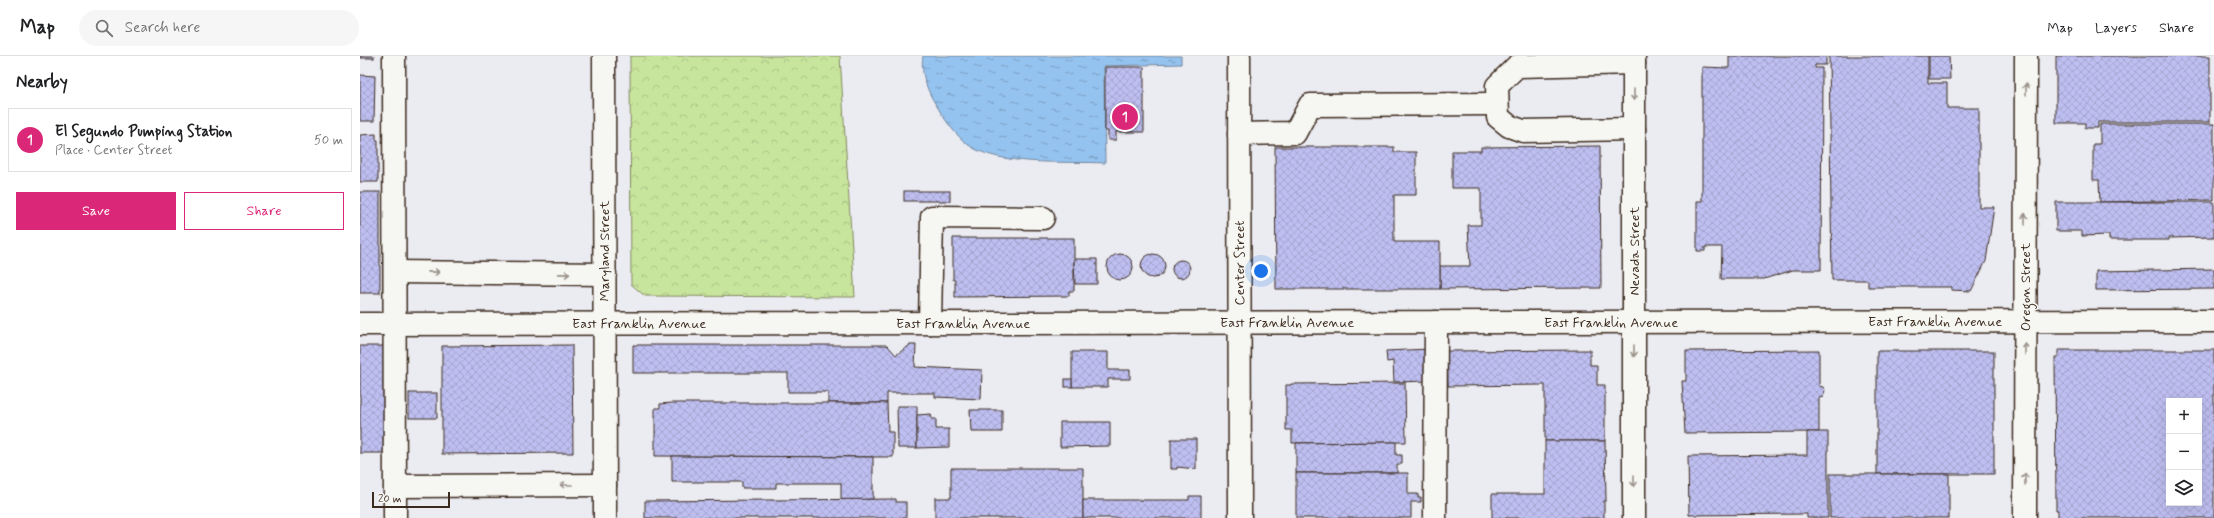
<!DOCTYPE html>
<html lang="en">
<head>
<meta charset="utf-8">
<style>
  :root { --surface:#fff; --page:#f6f6f6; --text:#202124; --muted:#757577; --line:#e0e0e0; --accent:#db2777 }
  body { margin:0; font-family:Mynerve,sans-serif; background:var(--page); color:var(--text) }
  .controls { position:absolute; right:12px; bottom:12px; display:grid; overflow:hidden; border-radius:0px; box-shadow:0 4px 16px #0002 }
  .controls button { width:36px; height:36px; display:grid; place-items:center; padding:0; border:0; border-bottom:1px solid var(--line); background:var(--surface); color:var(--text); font:20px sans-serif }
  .scale { position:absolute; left:12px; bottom:10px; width:78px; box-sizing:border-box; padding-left:4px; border:2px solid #3b2a1e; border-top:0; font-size:11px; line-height:14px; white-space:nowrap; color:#3b2a1e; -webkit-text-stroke:3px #f6f6f2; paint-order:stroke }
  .you { position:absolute; left:901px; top:215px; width:14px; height:14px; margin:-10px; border:3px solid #fff; border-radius:50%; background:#1a73e8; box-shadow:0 0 0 6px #1a73e833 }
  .badge { display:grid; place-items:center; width:26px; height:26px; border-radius:50%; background:var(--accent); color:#fff; font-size:13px; font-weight:700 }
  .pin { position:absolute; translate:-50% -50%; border:2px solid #fff; box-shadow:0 1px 4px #0006 }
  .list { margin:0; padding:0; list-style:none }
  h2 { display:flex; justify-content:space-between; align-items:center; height:52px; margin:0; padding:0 16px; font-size:17px }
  h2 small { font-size:13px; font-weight:400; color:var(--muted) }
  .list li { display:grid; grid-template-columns:26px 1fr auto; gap:12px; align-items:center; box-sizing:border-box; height:64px; margin:0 8px 8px; padding:0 8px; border:1px solid var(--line); border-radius:0px }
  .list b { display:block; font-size:15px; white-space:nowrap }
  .list p { margin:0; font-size:13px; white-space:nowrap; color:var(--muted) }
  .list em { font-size:13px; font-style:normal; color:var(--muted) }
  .actions { display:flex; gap:8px; padding:12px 16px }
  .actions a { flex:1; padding:9px 0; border:1px solid var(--accent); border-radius:0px; text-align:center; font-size:14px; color:var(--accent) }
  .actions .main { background:var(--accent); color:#fff }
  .icon { flex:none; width:22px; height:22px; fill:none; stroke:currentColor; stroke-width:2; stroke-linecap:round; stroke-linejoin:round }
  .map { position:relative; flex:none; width:1854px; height:462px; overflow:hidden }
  header { display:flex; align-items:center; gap:24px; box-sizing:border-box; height:56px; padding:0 20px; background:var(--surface); border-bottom:1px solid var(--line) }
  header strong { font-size:19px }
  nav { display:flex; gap:22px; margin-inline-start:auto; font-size:14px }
  .search { width:280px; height:36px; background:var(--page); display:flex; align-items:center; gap:10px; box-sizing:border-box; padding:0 14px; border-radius:22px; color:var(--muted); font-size:15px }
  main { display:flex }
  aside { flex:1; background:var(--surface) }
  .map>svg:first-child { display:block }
  .park { fill:url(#park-crowns); stroke:#82885e }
  .water { fill:url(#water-ripples); stroke:#71869c }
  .building { fill:url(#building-cross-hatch); stroke:#3b2a1e; fill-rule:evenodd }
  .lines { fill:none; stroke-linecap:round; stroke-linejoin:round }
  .minor-casing { stroke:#3b2a1e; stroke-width:25 }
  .minor { stroke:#f6f6f2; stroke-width:22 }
  .oneway { stroke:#989088 }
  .labels { text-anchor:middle; stroke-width:3; stroke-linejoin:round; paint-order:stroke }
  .street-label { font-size:14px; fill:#3b2a1e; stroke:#f6f6f2 }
</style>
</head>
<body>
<header>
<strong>Map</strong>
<div class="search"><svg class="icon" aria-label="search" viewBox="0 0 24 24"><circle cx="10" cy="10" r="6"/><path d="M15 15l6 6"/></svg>Search here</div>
<nav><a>Map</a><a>Layers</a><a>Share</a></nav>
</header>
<main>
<aside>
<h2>Nearby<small></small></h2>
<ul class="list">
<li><span class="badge">1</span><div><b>El Segundo Pumping Station</b><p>Place · Center Street</p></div><em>50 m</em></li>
</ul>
<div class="actions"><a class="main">Save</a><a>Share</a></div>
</aside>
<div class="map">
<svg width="1854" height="462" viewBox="0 0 1854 462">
  <defs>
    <pattern id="park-crowns" width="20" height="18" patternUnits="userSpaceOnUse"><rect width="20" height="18" fill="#c8e59d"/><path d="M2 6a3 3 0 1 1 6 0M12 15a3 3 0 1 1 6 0" fill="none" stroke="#adc587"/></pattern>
    <pattern id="water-ripples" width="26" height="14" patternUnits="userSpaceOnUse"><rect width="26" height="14" fill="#95c3f0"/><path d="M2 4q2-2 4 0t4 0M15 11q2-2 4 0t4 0" fill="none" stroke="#7b9fc2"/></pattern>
    <pattern id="building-cross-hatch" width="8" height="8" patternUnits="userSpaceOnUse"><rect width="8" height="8" fill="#bebff1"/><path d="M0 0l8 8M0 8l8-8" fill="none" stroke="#a4a4ce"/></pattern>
  </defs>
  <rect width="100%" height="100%" fill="#ebebf2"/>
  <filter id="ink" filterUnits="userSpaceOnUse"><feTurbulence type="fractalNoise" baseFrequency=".025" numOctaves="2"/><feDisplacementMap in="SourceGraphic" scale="8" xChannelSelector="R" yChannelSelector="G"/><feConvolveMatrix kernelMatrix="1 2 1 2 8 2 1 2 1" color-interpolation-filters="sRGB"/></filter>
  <g filter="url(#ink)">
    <!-- park -->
    <polygon class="park" points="270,0 480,0 495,241 285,240 271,228"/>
    <!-- water -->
    <path class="water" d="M563,0H821V8L744,10L745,107C706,105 652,110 617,94C601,87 586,66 578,52C568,37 560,18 563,0Z"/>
    <!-- building -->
    <g class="building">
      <rect x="0" y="0" width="14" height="2"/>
      <polygon points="1369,0 1466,0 1466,9 1455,9 1455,12 1462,12 1461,214 1433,214 1404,223 1361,223 1362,191 1345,191 1345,195 1337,195 1337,145 1342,145 1342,11 1369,12"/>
      <polygon points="1469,0 1568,0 1568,27 1587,27 1587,52 1619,52 1619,151 1634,151 1626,205 1611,235 1591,234 1591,231 1508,231 1508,224 1472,224"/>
      <polygon points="1569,0 1589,0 1590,23 1569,23"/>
      <polygon points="1696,0 1850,0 1850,66 1738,66 1738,72 1725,72 1725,67 1696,67"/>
      <polygon points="745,11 784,11 784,76 756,76 756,84 748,84 748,75 745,75"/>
      <polygon points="0,19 15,20 14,65 0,65"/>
      <polygon points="1740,68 1854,68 1854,144 1740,146 1739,124 1733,124 1733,88 1740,88"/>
      <polygon points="16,78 16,84 18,84 18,126 0,126 0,79"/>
      <polygon points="1240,90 1241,232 1080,233 1080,210 1110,210 1108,169 1121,169 1121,132 1092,132 1092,95 1121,95 1121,91"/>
      <polygon points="915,91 1034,91 1034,96 1056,96 1056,139 1034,139 1034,186 1080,186 1080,233 916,233"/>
      <rect x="544" y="135" width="46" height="10"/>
      <rect x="0" y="136" width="20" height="101"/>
      <polygon points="1696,146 1854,146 1854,181 1809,182 1809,184 1749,184 1749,179 1722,180 1722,175 1696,175"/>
      <polygon points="593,182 714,182 714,235 709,235 709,240 595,241 595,224 593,224"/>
      <circle cx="793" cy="210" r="12"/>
      <circle cx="760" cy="211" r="13"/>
      <polygon points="714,203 737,203 737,228 715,228"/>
      <circle cx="821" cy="213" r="9"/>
      <polygon points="1854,213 1854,233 1736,234 1736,215"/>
      <polygon points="212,289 213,397 82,398 82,290"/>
      <polygon points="273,289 527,289 536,299 550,289 556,289 555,311 622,314 621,343 575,341 575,337 527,337 527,347 468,347 468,336 428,336 428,317 273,317"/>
      <polygon points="0,290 24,290 25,397 0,397"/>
      <polygon points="1069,293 1070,325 1034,326 1033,305 1027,306 1026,295"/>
      <polygon points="1230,294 1230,309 1237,309 1237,329 1245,329 1245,385 1185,385 1185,329 1088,330 1087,295"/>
      <polygon points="1459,294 1459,330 1463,331 1465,334 1463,341 1459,342 1459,376 1325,377 1322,325 1326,325 1326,295"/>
      <path d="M1698,294H1854V462H1698V454H1696L1695,301H1698ZM1809,345H1839V447H1809Z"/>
      <rect x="1517" y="295" width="117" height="123"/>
      <polygon points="712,296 748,296 748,314 770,314 770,323 748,323 748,331 712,331"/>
      <rect x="705" y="323" width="7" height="8"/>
      <polygon points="1045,327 1046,386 932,387 932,374 926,374 926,329 931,329 931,328"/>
      <rect x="49" y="337" width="28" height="25"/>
      <polygon points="312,347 527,347 528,376 533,376 533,401 295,400 295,352 300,352 300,348"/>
      <polygon points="537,350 557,350 557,392 538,392"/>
      <polygon points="610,354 642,354 642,376 611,376"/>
      <polygon points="571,358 572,363 576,363 576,373 589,373 589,391 557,392 557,359"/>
      <polygon points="700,366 750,366 750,390 700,391"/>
      <polygon points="1447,376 1468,376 1468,462 1447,462 1447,458 1329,459 1328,400 1447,399"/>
      <polygon points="811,383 836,383 836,413 817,411 817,413 811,413"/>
      <polygon points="1185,385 1245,385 1246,445 1244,445 1244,462 1132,462 1132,438 1185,438"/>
      <polygon points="1036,386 1036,399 1042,399 1042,408 1037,408 1037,417 936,417 936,387"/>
      <polygon points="312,400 513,401 513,443 481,445 481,427 416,427 416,432 382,432 382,426 312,426"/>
      <polygon points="591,412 723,412 723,462 575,462 575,442 591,442"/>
      <polygon points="936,417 1048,417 1048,438 1058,438 1058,441 1061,441 1061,446 1051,446 1051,462 936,462"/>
      <rect x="1470" y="418" width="119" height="44"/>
      <polygon points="829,440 841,440 841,462 723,462 723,444 829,444"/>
      <polygon points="536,443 536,446 546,446 546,462 285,462 285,445"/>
    </g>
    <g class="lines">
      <defs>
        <g id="minor">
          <polyline points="34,0 35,462"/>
          <polyline points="244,0 245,462"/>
          <polyline points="879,0 880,462"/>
          <polyline points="1274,7 1157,10 1137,30 1138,61 1149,70 1163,75 1274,73"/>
          <polyline points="879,78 935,77 950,49 1137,48"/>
          <polyline points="35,216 245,218"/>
          <polyline points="570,267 572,161 683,162"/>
          <polyline points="0,268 1854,265"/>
          <polyline points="36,430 245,429"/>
          <polyline points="1075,462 1076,266"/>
          <polyline points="1274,462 1274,0"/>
          <polyline points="1665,462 1666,0"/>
        </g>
      </defs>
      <!-- minor casing -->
      <use href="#minor" class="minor-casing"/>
      <!-- minor -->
      <use href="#minor" class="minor"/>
    </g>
    <!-- one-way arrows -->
    <defs><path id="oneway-shaft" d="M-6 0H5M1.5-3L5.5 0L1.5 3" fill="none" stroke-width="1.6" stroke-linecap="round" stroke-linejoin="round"/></defs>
    <g class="oneway">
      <use href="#oneway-shaft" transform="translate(1666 33) rotate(-90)"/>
      <use href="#oneway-shaft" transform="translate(1274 39) rotate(90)"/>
      <use href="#oneway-shaft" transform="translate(1665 163) rotate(-90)"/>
      <use href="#oneway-shaft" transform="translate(74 216) rotate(1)"/>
      <use href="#oneway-shaft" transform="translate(204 218) rotate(1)"/>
      <use href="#oneway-shaft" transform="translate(1665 293) rotate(-90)"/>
      <use href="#oneway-shaft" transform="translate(1274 295) rotate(90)"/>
      <use href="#oneway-shaft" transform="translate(1665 423) rotate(-90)"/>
      <use href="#oneway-shaft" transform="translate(1274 425) rotate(90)"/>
      <use href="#oneway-shaft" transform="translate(206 429) rotate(180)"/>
    </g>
  </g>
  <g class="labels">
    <!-- street labels -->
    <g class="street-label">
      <text transform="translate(244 195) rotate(-90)" y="5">Maryland Street</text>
      <text transform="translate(1274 195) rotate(-90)" y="5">Nevada Street</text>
      <text transform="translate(879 207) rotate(-90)" y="5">Center Street</text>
      <text transform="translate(1665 231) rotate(-90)" y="5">Oregon Street</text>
      <text x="1575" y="270">East Franklin Avenue</text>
      <text x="927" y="271">East Franklin Avenue</text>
      <text x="1251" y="271">East Franklin Avenue</text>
      <text x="279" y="272">East Franklin Avenue</text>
      <text x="603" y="272">East Franklin Avenue</text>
    </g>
  </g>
</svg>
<div class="controls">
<button>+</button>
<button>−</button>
<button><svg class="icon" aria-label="layers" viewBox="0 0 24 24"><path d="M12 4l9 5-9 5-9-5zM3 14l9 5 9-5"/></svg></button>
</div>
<div class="scale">20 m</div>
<div class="you"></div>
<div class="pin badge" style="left:765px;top:61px">1</div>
</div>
</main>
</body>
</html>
